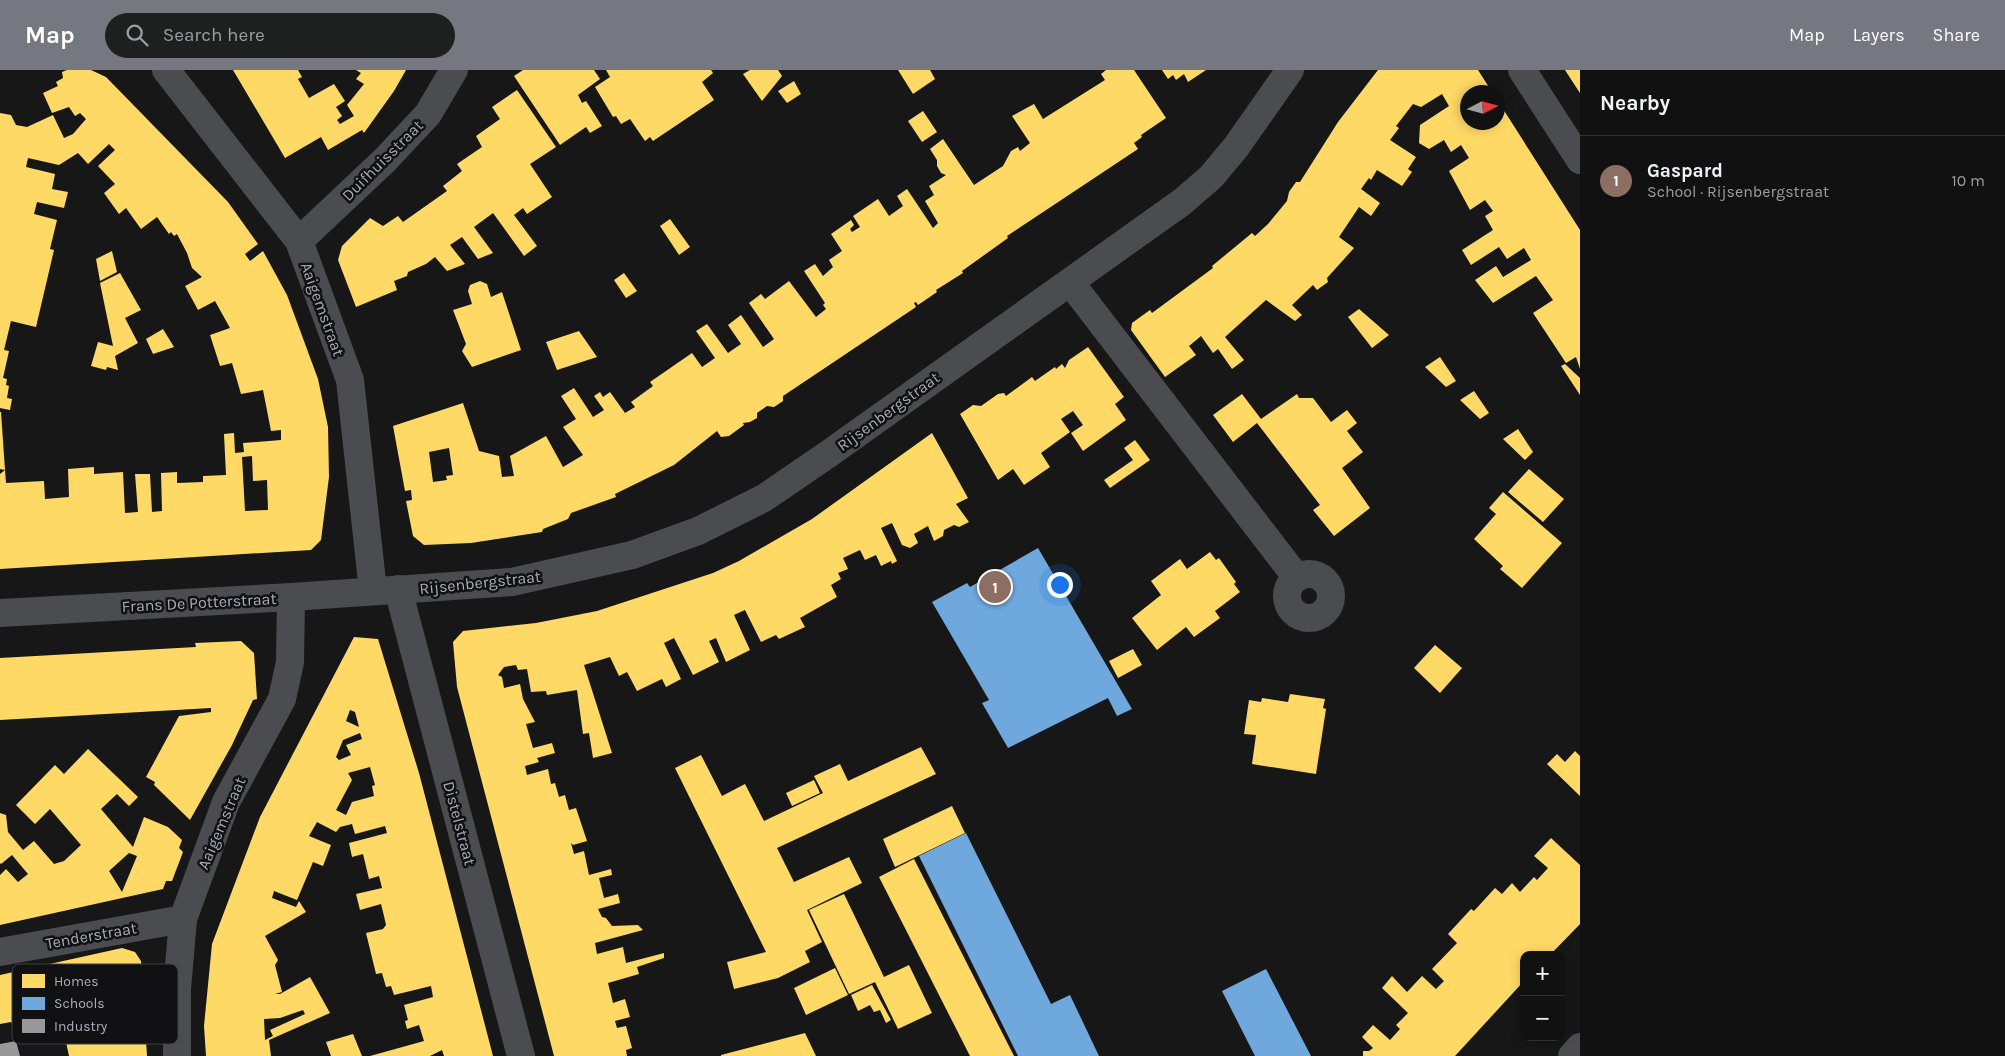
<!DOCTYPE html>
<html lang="en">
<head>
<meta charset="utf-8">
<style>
  :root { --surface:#111; --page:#1e1f1f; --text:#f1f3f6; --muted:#9c9d9f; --line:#303131; --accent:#757880 }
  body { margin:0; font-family:Karla,sans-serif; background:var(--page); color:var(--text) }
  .controls { position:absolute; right:15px; bottom:15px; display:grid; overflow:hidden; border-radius:10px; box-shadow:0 2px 12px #0003 }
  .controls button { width:45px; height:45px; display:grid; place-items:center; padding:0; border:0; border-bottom:1px solid var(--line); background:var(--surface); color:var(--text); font:25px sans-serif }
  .compass { position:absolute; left:1460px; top:15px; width:45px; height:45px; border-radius:50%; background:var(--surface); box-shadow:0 2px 12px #0003; rotate:84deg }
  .you { position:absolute; left:1059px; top:514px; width:18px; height:18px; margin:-12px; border:4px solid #fff; border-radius:50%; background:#1a73e8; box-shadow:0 0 0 8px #1a73e833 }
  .badge { display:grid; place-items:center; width:32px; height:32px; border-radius:50%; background:var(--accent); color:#fff; font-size:16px; font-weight:700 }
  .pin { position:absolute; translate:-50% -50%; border:2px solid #fff; box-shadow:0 1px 5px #0006 }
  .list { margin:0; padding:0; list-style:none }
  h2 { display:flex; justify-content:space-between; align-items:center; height:65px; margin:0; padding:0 20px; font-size:21px }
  h2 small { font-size:16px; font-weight:400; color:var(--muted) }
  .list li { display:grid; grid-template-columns:32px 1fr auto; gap:15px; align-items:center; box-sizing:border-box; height:90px; padding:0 20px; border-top:1px solid var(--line) }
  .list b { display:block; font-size:19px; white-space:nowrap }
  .list p { margin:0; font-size:16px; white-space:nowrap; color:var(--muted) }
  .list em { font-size:16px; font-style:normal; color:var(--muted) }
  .icon { flex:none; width:28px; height:28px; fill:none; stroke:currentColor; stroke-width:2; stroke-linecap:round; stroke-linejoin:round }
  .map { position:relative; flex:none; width:1580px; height:986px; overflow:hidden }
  header { display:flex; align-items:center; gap:30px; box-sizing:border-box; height:70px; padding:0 25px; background:var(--accent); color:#fff }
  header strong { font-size:24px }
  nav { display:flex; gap:28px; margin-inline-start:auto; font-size:18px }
  .search { width:350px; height:45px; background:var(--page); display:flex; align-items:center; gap:12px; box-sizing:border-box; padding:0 18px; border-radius:28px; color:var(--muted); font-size:19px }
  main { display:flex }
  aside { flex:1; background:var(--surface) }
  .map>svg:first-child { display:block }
  .homes { fill:#ffd966; fill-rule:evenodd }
  .schools { fill:#6fa8dc }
  .industry { fill:#999 }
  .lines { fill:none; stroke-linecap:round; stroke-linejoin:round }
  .minor { stroke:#4b4c50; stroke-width:28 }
  .labels { text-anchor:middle; stroke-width:5; stroke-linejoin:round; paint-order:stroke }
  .street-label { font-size:16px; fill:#a8adb8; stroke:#111113 }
  .key { fill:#111113; stroke:#3e4045; stroke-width:1 }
  .key-label { font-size:14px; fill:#a8adb8 }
</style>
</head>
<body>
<header>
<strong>Map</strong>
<div class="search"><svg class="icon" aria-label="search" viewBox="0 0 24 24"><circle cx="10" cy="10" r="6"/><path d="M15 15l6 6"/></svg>Search here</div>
<nav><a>Map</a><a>Layers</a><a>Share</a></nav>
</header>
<main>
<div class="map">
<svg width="1580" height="986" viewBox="0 0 1580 986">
  <rect width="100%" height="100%" fill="#171717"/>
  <!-- homes -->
  <g class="homes">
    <path d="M67,0H91L106,7L147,49L228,132L258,174L245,184L250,191L263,181L287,225L318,309L328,357L329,407L321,470L311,480L0,499V404L5,400L6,413L44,411L45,429L69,427L68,399L94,397V404L123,402L125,443L138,442L135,404H150L152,442L162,441L161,403L177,402V413L203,412V406L226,405L224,364L234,363L235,383L244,382L243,373L281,370V360L271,361L263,320L241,324L232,293L220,296L210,265L230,258L215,231L198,240L185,216L202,207L192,198L187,183L177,164L174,166L171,162L169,164L157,147L141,159L126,138L119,144L104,123L115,114L98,96L115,80L109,74L88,94L78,83L59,95L28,88L26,97L55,104L52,119L68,122L64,138L37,132L34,144L57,150L50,179L54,180L36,257L11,251L4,280L9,281L3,308L7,309L6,315L9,316L7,328L12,329L10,340L0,338V43L11,45L16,55L27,57L53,45L64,68L73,64L86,49L80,43L75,46L69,37L52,43L43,23L58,16L56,12L63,8L62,2ZM252,386L253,411L267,410L268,440L245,441L242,387Z"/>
    <polygon points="233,0 298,0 302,7 298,9 309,28 334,14 345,31 336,37 342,46 337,50 340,54 354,46 347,35 364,14 356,9 361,3 356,0 406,0 394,21 364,63 362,60 328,80 321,67 285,88"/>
    <polygon points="523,0 594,0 600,9 578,25 582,33 586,31 602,56 590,63 586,57 560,75 514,6"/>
    <polygon points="606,0 711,0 713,3 702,12 714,30 653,71 650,67 645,71 630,49 621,54 616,46 613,47 595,17 610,7"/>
    <polygon points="750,0 778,0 782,6 762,31 743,4"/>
    <polygon points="898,0 930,0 935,9 913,24"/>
    <path d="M1106,0H1134L1166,48L1141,65L1142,67L1134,73L1138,79L1007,166L1008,168L962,201L963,203L936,220L937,222L918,235L916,232L914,233L916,237L783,326V331L774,337L767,336L757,343V348L750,352L743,353L744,355L729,366L721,367L717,361L674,395L615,424L616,427L571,443L568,449L543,459L542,462L471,473L424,475L413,466L406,431L412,430L411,420L405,421L393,356L463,333L479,381L499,386L502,407L514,406L510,386L546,366L563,397L583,385L563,357L576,349L561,326L574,318L593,347L604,340L594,326L600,322L603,327L610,322L625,343L635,337L631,332L653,316L650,312L692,283L702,297L715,288L696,261L707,254L728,283L741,274L728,255L741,245L763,277L774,269L749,233L761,224L765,229L789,211L816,247L826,239L823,235L825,233L804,201L815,194L823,206L833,197L829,190L842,181L831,164L851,150L854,155L850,159L852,162L860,157L853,146L878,129L889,146L903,136L897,126L907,119L933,158L938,153L925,131L934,125L929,116L946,105L941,103L937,96V90L930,79L943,69L974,115L1003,96L1011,81L1018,77L1020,81L1030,73L1012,46L1034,34L1043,49L1105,10L1101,4ZM449,378L453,405L446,406L447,410L433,412L429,382Z"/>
    <polygon points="1162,0 1206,0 1188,12 1184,4 1176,10 1173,5 1168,9"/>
    <polygon points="1378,0 1478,0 1492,22 1468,22 1468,52 1498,52 1498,31 1580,160 1580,299 1576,287 1566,293 1533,243 1553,230 1536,206 1493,233 1475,210 1496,196 1503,207 1531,190 1524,178 1507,189 1499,177 1471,195 1462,180 1493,160 1485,146 1493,141 1485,130 1470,140 1449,101 1469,88 1461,75 1451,82 1444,70 1429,79 1419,73 1420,55 1449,36 1442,24 1421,37 1413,34 1396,56 1399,58 1390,70 1416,87 1408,99 1412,102 1402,116 1377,100 1371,110 1369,108 1361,119 1380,133 1371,146 1359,137 1339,167 1354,178 1327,208 1328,212 1317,220 1313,215 1292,235 1302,245 1295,251 1266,230 1225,267 1244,290 1232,299 1218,279 1213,283 1201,266 1189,276 1196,285 1165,307 1131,260 1132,253 1150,240 1152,243 1213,198 1212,196 1252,163 1255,166 1268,154 1287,131 1289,122 1296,112 1300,112 1338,52"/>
    <polygon points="1565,0 1580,0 1580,23 1576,17"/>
    <polygon points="794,11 801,24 787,33 778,21"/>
    <polygon points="517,20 556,77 530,94 552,127 527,144 523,138 514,145 537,176 524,186 493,143 474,157 493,183 478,189 462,167 450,175 465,194 447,201 435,187 426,194 408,202 407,206 394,211 397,220 356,237 338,190 342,176 370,148 383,156 398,146 403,152 447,121 443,116 462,101 457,94 482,77 476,66 500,49 492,37"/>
    <polygon points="923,41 937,62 922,72 908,51"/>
    <polygon points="670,149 690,177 679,185 660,156"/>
    <polygon points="112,181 117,202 100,211 96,189"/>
    <polygon points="120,203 141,240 125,248 138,273 115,286 118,300 107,297 106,300 91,296 98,272 113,276 100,213"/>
    <polygon points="624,203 637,221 626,228 614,210"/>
    <polygon points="480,211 487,214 491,227 502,222 521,280 472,297 462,281 466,274 453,240 472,234 468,221 470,215"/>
    <polygon points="1359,239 1389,265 1372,278 1348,247"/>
    <polygon points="163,259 174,277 153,284 146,269"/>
    <polygon points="579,261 597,287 557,300 546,272"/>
    <polygon points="1088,277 1124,327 1115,334 1126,350 1083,381 1071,363 1083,355 1073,341 1061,349 1070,362 1041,383 1050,397 1024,415 1013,399 998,410 960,344 973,335 981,336 998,324 1004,323 1006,326 1032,307 1035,311 1055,297 1056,299 1062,294 1065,298 1069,290"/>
    <polygon points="1440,287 1456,311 1446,317 1425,297"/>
    <polygon points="1565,294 1580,308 1580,325 1561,296"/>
    <polygon points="1474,321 1489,343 1480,349 1460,330"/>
    <polygon points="1242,324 1261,349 1297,324 1299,328 1313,328 1331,352 1347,340 1357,353 1347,361 1363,382 1342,398 1370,438 1334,466 1313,440 1320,435 1257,353 1233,372 1213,345"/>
    <polygon points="0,342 1,342 5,400 0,399"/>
    <polygon points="1518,359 1533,382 1525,390 1503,369"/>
    <polygon points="932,363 968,428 956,434 969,452 959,457 954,455 944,460 943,466 934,471 928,456 914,464 918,473 910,478 902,475 892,453 881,458 897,491 892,494 891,491 881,496 876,485 865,490 860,480 843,488 848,499 838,503 841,509 831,515 837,527 800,548 805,557 779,569 776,565 761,572 745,540 734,545 750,580 726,592 716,568 709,571 719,592 693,605 674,568 664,573 681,609 666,617 662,609 637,621 627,602 619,606 610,587 584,595 612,683 593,688 589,663 583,664 577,620 547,625 546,621 531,622 527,599 518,600 516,595 504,597 498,605 502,607 504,618 520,614 523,629 535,652 526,654 533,678 552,673 555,683 537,688 539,692 525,696 527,705 548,699 551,714 555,713 559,727 565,725 569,740 576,738 587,771 573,775 571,773 574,784 584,781 589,805 611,799 612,805 599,808 604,828 618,824 620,833 598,839 602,847 606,848 612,856 638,855 643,860 595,873 597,884 623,877 626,893 664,883 664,888 637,897 639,904 608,913 613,933 625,929 630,947 615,951 617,958 626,956 632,978 626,980 627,986 554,986 457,617 453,572 463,561 536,553 597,541 713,503 739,491 812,449"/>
    <polygon points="1135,370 1150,390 1110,418 1104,410 1133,390 1124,378"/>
    <polygon points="1529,399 1564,429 1543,452 1508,422"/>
    <polygon points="1503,422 1562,473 1522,518 1500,499 1503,496 1474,469 1496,444 1489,438"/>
    <polygon points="1210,482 1216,490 1219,488 1236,512 1234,514 1240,522 1215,541 1220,548 1194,567 1186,557 1157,580 1132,548 1161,525 1151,511 1180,489 1187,499"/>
    <path d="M354,567L378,569L419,703L493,986H444L442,980L430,986H370L424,971L419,955L407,959L405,951L408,950L404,935L433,927L431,916L394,925L391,916L386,917L382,903L376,904L366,863L383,859L386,855L384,846L381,834L360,840L356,824L382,818L379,806L369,809L363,784L352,787L349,773L387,763L385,756L355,764L352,754L340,757L336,762L317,752L309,766L331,775L323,796L313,792L297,830L274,821L272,828L296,837L299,831L306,842L265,866L278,890L275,895L282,922L275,924H280L310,907L330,943L269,970L271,986H206L204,956L212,874L260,747ZM350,640L355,642L359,657L346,651ZM360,663L362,669L346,675L351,685L339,690L336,687L343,670ZM370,697L375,715L372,716L374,726L352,732L346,745L336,740L352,710L348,703ZM303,940L305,944L270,960L273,966L265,970L264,949L280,948Z"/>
    <polygon points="241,571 254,583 257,629 253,630 232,675 190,750 154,715 155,712 146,707 179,646 211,642 211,638 0,650 0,588 196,577 195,573"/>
    <polygon points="1435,575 1462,598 1440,623 1414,598"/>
    <polygon points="1133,579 1142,595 1118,608 1109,591"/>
    <polygon points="1290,624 1325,629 1323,638 1326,639 1316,704 1252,694 1256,665 1244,664 1249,630 1261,632 1262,628 1288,632"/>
    <polygon points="921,677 936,704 777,778 794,812 849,787 862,813 807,840 822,872 805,881 810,892 778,908 734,919 727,892 766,882 675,698 701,685 722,726 745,714 764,751 823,723 814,706 840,694 848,711"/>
    <path d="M88,679L138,727L129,736L117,724L101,739L133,777L144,747L168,757L182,770L179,778L183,782L172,811H166L163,819L0,855V805L6,799L18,812L28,804L12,785L1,794L0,793V743L6,745L8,762L23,780L34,771L54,794L64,791L81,775L50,739L35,754L16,735L55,695L64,704ZM129,783L137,786L122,822L109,801Z"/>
    <polygon points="1575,681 1580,686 1580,726 1547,694 1557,684 1565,692"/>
    <polygon points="814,710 820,723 792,736 786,723"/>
    <polygon points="952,736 965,763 895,797 883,769"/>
    <polygon points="1551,768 1580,795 1580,854 1550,885 1524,885 1524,911 1455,986 1363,986 1363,981 1369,981 1373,978 1362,967 1373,955 1390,970 1400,959 1396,955 1408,943 1382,918 1392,906 1407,922 1422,906 1436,919 1444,911 1432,899 1457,873 1448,864 1471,839 1474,841 1495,818 1502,824 1512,813 1520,822 1534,807 1537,810 1548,798 1534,786"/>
    <polygon points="914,789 1014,986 970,986 879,807"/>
    <polygon points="844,824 884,907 909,895 932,943 898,959 875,912 849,924 809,840"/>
    <polygon points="122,878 135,882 141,891 147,986 69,986 66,972 90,967 83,935 69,938 70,943 13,955 11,952 0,954 0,905"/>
    <polygon points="835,898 848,925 806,945 794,918"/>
    <polygon points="872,915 891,950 886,953 880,940 874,942 870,935 858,941 851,925"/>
    <polygon points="805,963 816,986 721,986 721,985"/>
    <polygon points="353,964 362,986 331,986 326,972"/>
  </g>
  <!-- schools -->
  <g class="schools">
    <polygon points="1038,478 1132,639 1117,646 1108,628 1008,678 982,633 989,630 932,532 967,513 970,517"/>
    <polygon points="966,763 1051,934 1070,925 1099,986 1018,986 919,786"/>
    <polygon points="1266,899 1311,986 1255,986 1222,921"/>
  </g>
  <!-- industry -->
  <polygon class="industry" points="16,971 20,986 0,986 0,974"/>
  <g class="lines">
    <!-- minor -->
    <g class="minor">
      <polyline points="166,0 299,171 350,310 373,521"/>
      <polyline points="1522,0 1580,90"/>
      <polyline points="299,171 385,90 428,44 454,0"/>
      <polyline points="1070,212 1297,508"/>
      <circle cx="1309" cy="526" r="22"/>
      <polyline points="398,519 521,986"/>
      <polyline points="0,543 291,527 512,512 632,485 698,461 764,428 827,385 1182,132 1211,107 1236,77 1290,0"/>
      <polyline points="0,882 183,849"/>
      <polyline points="177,986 177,919 183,849 226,732 282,629 290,592 291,527"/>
      <polyline points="1572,986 1580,977"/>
    </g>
  </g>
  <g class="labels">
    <!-- street labels -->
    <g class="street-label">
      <text transform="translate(382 90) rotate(-45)" y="6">Duifhuisstraat</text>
      <text transform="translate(323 239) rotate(70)" y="6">Aaigemstraat</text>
      <text transform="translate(888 341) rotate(-36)" y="6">Rijsenbergstraat</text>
      <text transform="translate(480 512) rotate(-6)" y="6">Rijsenbergstraat</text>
      <text transform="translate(199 532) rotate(-3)" y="6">Frans De Potterstraat</text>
      <text transform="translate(221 753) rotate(-67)" y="6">Aaigemstraat</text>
      <text transform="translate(460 753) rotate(75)" y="6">Distelstraat</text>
      <text transform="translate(91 865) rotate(-10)" y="6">Tenderstraat</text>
    </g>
  </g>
  <!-- legend -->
  <rect x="12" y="894" width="166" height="80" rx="8" class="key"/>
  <rect x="22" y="904" width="23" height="14" fill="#ffd966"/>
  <rect x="22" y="927" width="23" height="13" fill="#6fa8dc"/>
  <rect x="22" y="949" width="23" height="14" fill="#999"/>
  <g class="key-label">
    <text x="54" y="916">Homes</text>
    <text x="54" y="938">Schools</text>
    <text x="54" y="961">Industry</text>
  </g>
</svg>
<div class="controls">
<button>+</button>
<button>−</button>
</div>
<svg class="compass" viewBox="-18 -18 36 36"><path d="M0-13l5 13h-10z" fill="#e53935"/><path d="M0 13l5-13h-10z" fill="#9c9d9f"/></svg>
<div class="you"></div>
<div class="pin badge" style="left:995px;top:517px;background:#8d6e63">1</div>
</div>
<aside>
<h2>Nearby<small></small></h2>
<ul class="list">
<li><span class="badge" style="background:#8d6e63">1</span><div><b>Gaspard</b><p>School · Rijsenbergstraat</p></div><em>10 m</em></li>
</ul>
</aside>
</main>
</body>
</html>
